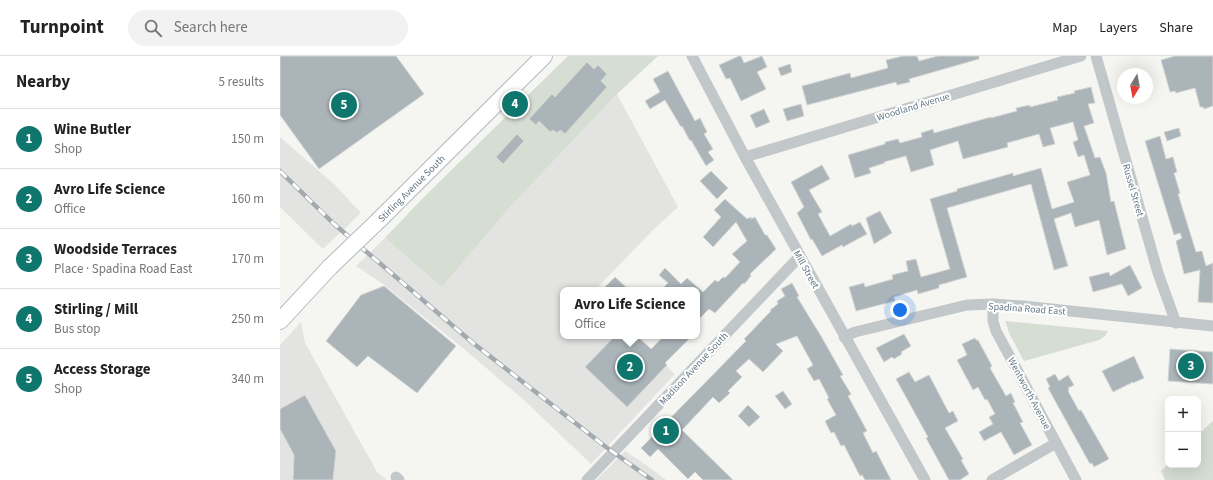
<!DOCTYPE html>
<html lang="en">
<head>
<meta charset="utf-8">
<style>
  :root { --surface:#fff; --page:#f2f2f2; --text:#222; --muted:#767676; --line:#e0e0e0; --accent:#0f766e }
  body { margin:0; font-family:"Source Sans 3",sans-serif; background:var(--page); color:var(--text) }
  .controls { position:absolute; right:12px; bottom:12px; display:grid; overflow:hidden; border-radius:8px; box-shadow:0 4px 16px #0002 }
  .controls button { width:36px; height:36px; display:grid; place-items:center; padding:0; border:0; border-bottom:1px solid var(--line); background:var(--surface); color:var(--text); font:20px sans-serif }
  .compass { position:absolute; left:837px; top:12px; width:36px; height:36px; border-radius:50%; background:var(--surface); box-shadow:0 4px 16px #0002; rotate:190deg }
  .you { position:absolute; left:620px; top:254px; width:14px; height:14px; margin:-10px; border:3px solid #fff; border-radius:50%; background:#1a73e8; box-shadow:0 0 0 6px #1a73e833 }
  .badge { display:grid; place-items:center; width:26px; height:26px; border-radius:50%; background:var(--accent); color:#fff; font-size:13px; font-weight:700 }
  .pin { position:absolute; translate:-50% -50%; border:2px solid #fff; box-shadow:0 1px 4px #0006 }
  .popup { position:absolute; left:280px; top:231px; width:140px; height:52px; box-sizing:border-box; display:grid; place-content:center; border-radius:8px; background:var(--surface); filter:drop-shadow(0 1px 3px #0005); font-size:13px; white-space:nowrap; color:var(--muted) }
  .popup b { font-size:15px; color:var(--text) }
  .popup::after { content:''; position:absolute; left:50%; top:100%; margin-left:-8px; border:8px solid transparent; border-top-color:var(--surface) }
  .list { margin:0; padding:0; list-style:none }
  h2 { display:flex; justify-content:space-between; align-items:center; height:52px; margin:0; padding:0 16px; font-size:17px }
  h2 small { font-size:13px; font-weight:400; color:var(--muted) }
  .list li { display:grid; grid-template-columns:26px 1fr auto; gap:12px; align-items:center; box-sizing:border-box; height:60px; padding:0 16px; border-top:1px solid var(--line) }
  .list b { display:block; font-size:15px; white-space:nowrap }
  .list p { margin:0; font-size:13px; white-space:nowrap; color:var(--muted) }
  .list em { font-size:13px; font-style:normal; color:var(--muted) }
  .icon { flex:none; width:22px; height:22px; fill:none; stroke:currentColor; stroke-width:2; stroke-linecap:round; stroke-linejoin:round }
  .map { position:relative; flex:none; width:933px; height:424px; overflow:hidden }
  header { display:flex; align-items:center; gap:24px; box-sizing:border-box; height:56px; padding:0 20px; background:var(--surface); border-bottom:1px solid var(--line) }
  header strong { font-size:19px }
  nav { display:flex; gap:22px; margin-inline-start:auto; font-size:14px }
  .search { width:280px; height:36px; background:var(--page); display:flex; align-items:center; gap:10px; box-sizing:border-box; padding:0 14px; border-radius:22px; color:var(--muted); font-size:15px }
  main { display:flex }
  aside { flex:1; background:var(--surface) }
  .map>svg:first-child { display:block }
  .built { fill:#e3e4e2 }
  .green { fill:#d6ddd2 }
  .building { fill:#abb4b9; stroke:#d6d6d4 }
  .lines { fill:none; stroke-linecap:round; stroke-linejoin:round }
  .secondary-casing { stroke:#b4babe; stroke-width:18 }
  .street { stroke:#c2c7ca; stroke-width:11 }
  .secondary { stroke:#fff; stroke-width:16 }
  .rail-casing { stroke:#a2aaaf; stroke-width:4.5 }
  .rail { stroke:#fff; stroke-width:3; stroke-dasharray:9; stroke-linecap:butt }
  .secondary-bridge-casing { stroke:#b4babe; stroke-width:18; stroke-linecap:butt }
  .secondary-bridge { stroke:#fff; stroke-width:16 }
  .labels { text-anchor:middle; stroke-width:4; stroke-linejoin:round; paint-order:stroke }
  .street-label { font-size:10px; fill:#627785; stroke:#fff }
</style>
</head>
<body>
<header>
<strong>Turnpoint</strong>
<div class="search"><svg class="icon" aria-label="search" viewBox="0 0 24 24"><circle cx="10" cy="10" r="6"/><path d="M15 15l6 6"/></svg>Search here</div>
<nav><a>Map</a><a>Layers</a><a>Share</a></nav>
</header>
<main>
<aside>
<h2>Nearby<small>5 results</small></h2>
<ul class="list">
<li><span class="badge">1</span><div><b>Wine Butler</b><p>Shop</p></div><em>150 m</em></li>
<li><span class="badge">2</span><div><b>Avro Life Science</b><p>Office</p></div><em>160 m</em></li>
<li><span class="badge">3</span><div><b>Woodside Terraces</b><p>Place · Spadina Road East</p></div><em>170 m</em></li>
<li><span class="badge">4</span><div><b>Stirling / Mill</b><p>Bus stop</p></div><em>250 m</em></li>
<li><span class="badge">5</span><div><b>Access Storage</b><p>Shop</p></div><em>340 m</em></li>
</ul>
</aside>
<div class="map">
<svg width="933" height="424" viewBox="0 0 933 424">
  <rect width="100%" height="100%" fill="#f5f5f1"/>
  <!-- built -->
  <g class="built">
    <polygon points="337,38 398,151 373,174 315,234 283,234 283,280 354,280 395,318 311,408 245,345 184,293 103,228 76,210 105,182 162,231 229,152"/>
    <polygon points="0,81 55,129 81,157 43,193 0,151"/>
    <polygon points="21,266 25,287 97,416 107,424 0,424 0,289"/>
    <polygon points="345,395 362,406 386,424 316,424"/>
  </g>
  <!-- green -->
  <g class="green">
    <polygon points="288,0 378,0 337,38 229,152 162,231 105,182 143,142"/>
    <polygon points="725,265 828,275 825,280 819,284 744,305 730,279"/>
    <polygon points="933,365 933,424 885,424 881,415 888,408 918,409 918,379"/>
  </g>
  <!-- building -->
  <g class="building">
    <polygon points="0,0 116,0 144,38 39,113 0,59"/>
    <polygon points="459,0 461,0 464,7 482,0 487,11 477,16 486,33 461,45 450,22 446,23 439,9"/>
    <polygon points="623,0 637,0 639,5 658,0 699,0 699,3 629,23 630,26 617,29 616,26 527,49 522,30 570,17 571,22 608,12 606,4"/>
    <polygon points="895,0 933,0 933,50 924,53 923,51 920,51 915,32 896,37 895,35 890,36 881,4"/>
    <polygon points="307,6 314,13 318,9 327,18 321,25 327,31 285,78 280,74 277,77 273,74 270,76 259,65 256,69 249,63 272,38 275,41"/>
    <polygon points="510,8 512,16 501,20 498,12"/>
    <polygon points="388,15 415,65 420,62 427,76 424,78 433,93 428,96 434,104 426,110 411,84 410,85 402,70 401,71 385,44 370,53 365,45 380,36 373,23"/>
    <polygon points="811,31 815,47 808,48 814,67 804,70 815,102 820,101 826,117 831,146 834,145 846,193 827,199 819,164 795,171 791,157 774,163 788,210 774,214 751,128 667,152 687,221 659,229 659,232 638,238 637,234 614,241 615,245 576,255 569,231 584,227 585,231 613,223 612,219 628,215 626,205 636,203 641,221 670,213 650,143 677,135 677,133 733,117 733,120 761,112 772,153 794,146 787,126 810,119 804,99 798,101 793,86 798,84 793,66 770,72 775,88 763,91 759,78 727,87 728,91 683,103 678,85 650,94 654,109 631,116 626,100 604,106 605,107 589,112 591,117 575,122 568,99 605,88 605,86 618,83 620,87 642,81 641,77 653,73 654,77 711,61 711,62 737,55 736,52 750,49 750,51 778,44 777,41 795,37 794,35"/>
    <polygon points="521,48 524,60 507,65 503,53"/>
    <polygon points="484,53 490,66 476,72 470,59"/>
    <polygon points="899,72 901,80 887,85 884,76"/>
    <polygon points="237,78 244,85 223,108 216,101"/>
    <polygon points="880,80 886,103 893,101 897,116 894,117 900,137 898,138 916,196 922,195 926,210 933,207 933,247 918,246 920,214 904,218 896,185 902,182 900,177 894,179 865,85"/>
    <polygon points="542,109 550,123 529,134 542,156 538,158 550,180 571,168 572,170 580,166 587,178 563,191 562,189 542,200 532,183 531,184 517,157 524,151 511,126"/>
    <polygon points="431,115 448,132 437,143 420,125"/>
    <polygon points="445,143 467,163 471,161 471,163 475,161 485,179 487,179 496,193 470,218 471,220 464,228 463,227 435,257 429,253 417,265 417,234 381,234 388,227 379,219 385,212 401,228 407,222 423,236 435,224 438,226 443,221 445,222 460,206 452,198 467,185 456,166 433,191 423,181 441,161 434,154"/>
    <polygon points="600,155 612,177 594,188 586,162"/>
    <polygon points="850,209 862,232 848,240 842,228 813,236 809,221 829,216 830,220"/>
    <polygon points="335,221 349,234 322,234"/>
    <polygon points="512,227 519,240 517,241 541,280 563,319 560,320 571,338 568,340 587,375 583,377 593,397 596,395 611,424 585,424 582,419 580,420 564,389 561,390 554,376 551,377 545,365 556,359 547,343 549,342 539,323 534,325 527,313 533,309 517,280 496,288 503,295 483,316 469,303 456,315 462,321 448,335 450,337 439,347 433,341 402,374 453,424 423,424 415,416 408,423 378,393 370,401 361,392 466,285 464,283 491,255 490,254 498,248 497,245 505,240 501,233"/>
    <polygon points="104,230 176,290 137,337 88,300 77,311 46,285 81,239"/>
    <polygon points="624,278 631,290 621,296 622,298 614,303 612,301 604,306 596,292"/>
    <polygon points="335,280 357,280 371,293 384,280 412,280 385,307 387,309 347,351 305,311"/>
    <polygon points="695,282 696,284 698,284 712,310 710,312 726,340 731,337 735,346 733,347 743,366 740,367 752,389 734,399 721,376 704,385 699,376 713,368 709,361 715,358 707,343 705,344 698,331 693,334 677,304 687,299 682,288"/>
    <polygon points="890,293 933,296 933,328 888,325"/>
    <polygon points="854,300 864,322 853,327 853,326 833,336 822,315"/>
    <polygon points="629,316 635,326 649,319 669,357 673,355 678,365 665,372 683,403 681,404 689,418 680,424 669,424 646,382 648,381 616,323"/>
    <polygon points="775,318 779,325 788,319 794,329 788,332 789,334 788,335 799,355 801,354 829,403 814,411 812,407 810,408 768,332 770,331 766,323"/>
    <polygon points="503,335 512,348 505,353 495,340"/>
    <polygon points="25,339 56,395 53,424 13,424 14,399 0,373 0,353"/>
    <polygon points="468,349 480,361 469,371 458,360"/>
  </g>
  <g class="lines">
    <defs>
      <g id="secondary">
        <polyline points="99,164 264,0"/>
        <polyline points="0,265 50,211"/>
      </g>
    </defs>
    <!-- secondary casing -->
    <use href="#secondary" class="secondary-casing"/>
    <!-- street -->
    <g class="street">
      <polyline points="412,0 465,101 645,424"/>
      <polyline points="816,0 878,217 896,267"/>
      <polyline points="465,101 801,0"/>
      <polyline points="713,248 713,265 716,275 796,424"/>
      <polyline points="564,281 575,276 687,249 713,248 743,250 933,270"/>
      <polyline points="116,421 119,424"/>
      <polyline points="307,424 520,200"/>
      <polyline points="712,424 776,387"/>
    </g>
    <!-- secondary -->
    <use href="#secondary" class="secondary"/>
    <defs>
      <polyline id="rail" points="0,115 54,168 193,287 326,391 372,424"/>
    </defs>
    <!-- rail casing -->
    <use href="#rail" class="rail-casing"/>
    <!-- rail -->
    <use href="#rail" class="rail"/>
    <defs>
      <polyline id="secondary-bridge" points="50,211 99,164"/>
    </defs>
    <!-- secondary-bridge casing -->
    <use href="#secondary-bridge" class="secondary-bridge-casing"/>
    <!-- secondary-bridge -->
    <use href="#secondary-bridge" class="secondary-bridge"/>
  </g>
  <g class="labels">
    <!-- street labels -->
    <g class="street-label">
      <text transform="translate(633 50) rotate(-17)" y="4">Woodland Avenue</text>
      <text transform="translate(131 132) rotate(-45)" y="4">Stirling Avenue South</text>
      <text transform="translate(854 134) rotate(74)" y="4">Russel Street</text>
      <text transform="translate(527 213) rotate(61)" y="4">Mill Street</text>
      <text transform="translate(747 252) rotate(4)" y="4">Spadina Road East</text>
      <text transform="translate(413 312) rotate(-47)" y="4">Madison Avenue South</text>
      <text transform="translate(750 337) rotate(62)" y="4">Wentworth Avenue</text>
    </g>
  </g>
</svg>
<div class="controls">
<button>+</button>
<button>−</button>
</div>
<svg class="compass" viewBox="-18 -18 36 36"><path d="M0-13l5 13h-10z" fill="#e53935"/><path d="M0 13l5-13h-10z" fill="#767676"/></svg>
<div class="you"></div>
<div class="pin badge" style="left:386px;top:375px">1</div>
<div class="pin badge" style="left:350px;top:311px">2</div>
<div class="popup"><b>Avro Life Science</b>Office</div>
<div class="pin badge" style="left:911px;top:310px">3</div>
<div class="pin badge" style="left:235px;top:48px">4</div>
<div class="pin badge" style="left:64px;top:49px">5</div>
</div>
</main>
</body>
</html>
